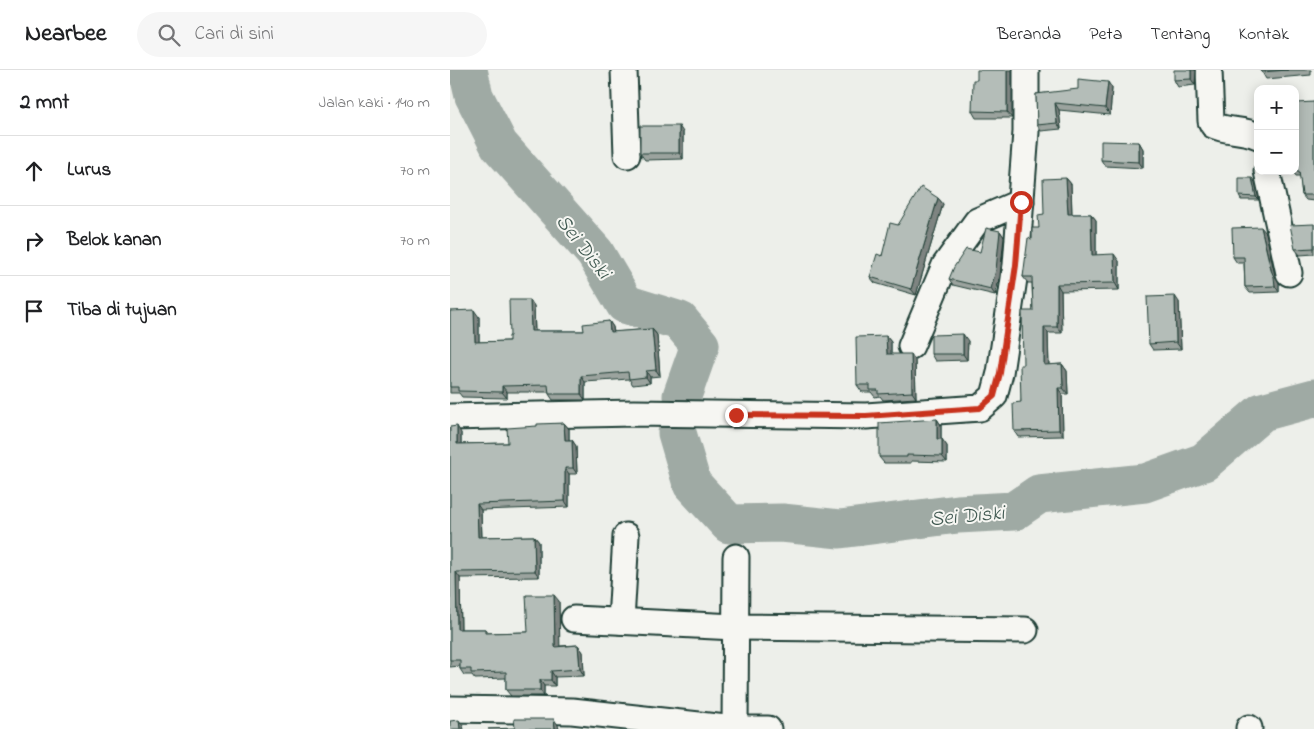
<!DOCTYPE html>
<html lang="id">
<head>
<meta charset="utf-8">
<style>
  :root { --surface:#fff; --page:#f6f6f6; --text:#202124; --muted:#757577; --line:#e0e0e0 }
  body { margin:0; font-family:"Indie Flower",sans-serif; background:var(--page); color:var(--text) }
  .controls { position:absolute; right:15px; top:15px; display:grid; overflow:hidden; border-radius:10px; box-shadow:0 2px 12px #0003 }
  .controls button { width:45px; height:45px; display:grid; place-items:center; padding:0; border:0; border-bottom:1px solid var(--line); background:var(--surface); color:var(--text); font:25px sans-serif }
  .stop { position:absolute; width:15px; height:15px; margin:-11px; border:4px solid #c8321e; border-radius:50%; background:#fff }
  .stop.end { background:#c8321e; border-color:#fff; box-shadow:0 1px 5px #0008 }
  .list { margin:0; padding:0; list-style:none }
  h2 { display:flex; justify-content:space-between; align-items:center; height:65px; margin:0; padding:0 20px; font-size:21px }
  h2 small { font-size:16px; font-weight:400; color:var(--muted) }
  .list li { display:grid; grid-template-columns:32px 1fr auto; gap:15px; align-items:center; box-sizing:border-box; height:70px; padding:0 20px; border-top:1px solid var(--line) }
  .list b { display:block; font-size:19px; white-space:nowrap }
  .list em { font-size:16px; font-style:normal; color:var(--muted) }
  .icon { flex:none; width:28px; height:28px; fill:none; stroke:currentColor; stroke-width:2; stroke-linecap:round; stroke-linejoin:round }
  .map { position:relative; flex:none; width:864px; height:659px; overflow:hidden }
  header { display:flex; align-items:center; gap:30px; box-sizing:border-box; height:70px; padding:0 25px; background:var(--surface); border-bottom:1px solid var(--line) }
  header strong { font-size:24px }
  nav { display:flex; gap:28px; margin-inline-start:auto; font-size:18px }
  .search { width:350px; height:45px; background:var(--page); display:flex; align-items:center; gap:12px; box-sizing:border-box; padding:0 18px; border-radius:28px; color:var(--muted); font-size:19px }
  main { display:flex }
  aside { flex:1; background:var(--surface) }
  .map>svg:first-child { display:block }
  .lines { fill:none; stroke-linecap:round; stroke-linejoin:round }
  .river { stroke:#9faaa4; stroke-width:39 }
  .minor-casing { stroke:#1f3d34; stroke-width:29 }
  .minor { stroke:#f6f6f2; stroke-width:25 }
  .wall { fill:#9ba39e; stroke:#1f3d34 }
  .shaded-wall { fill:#7e8481; stroke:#1f3d34 }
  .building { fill:#b4bdb8; stroke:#1f3d34 }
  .route { stroke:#c8321e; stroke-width:6 }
  .labels { text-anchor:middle; stroke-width:4; stroke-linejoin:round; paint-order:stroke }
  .water-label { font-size:21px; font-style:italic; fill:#3f5850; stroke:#f6f6f2 }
</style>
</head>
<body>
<header>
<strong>Nearbee</strong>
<div class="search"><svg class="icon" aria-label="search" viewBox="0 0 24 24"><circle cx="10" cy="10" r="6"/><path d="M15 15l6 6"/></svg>Cari di sini</div>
<nav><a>Beranda</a><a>Peta</a><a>Tentang</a><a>Kontak</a></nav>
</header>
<main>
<aside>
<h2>2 mnt<small>Jalan kaki · 140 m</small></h2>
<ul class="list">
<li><svg class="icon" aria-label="ahead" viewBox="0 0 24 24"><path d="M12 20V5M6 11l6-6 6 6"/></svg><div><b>Lurus</b></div><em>70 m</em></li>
<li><svg class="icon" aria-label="right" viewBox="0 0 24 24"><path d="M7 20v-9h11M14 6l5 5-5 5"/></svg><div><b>Belok kanan</b></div><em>70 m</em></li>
<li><svg class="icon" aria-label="arrive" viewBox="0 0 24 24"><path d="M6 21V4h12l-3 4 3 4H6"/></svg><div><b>Tiba di tujuan</b></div></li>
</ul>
</aside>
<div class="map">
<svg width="864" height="659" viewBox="0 0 864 659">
  <rect width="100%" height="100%" fill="#edefea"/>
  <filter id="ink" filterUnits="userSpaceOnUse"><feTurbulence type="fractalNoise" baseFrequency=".02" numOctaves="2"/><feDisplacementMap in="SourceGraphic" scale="10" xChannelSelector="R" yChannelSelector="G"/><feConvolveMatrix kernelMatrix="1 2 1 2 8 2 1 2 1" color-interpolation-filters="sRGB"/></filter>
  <g filter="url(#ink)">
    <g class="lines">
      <!-- river -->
      <g class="river">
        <polyline points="18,0 24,26 49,75 145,183 175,234 230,251 250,275 232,326"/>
        <polyline points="227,363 242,414 279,454 332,453 390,459 508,444 564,441 589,424 695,413 754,392 812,342 864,328"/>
      </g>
      <defs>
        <g id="minor">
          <polyline points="174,0 177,85"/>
          <path d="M759,0L761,51L763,55C777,62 794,59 808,66"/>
          <polyline points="817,101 839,203"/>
          <polyline points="461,276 495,195 527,151 571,132"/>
          <polyline points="0,347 184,343 416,346 530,338 544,326 550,303 566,195 576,62 576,0"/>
          <polyline points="124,549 285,557 575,560"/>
          <polyline points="171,551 176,466"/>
          <polyline points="0,639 122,641 285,659 318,659"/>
          <polyline points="285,659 286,487"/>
          <polyline points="799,659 799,658"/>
        </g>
      </defs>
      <!-- minor casing -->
      <use href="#minor" class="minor-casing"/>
      <!-- minor -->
      <use href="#minor" class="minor"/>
    </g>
    <!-- wall -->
    <g class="wall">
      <polygon points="562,0 562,48 526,48 522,41 527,10"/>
      <polygon points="746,0 745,15 728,17 724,10"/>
      <polygon points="811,0 861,0 861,5 816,9 812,2"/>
      <polygon points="662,18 660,45 609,40 611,59 591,61 587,55 586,24"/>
      <polygon points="864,32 864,131 856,130 852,125 850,106 846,106 843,101 845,101 845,37"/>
      <polygon points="233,62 233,89 195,90 190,83"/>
      <polygon points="689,72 693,79 693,98 655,96 651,90"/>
      <polygon points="616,108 621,114 622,144 641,144 646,150 646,185 669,191 669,220 611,221 612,263 598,263 599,295 612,294 617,301 618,324 612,324 613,366 568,367 564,361 571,332 573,295 583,241 582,213 578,213 573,207 582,169 589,158 594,144"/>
      <polygon points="805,112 809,130 791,130 789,126"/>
      <polygon points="488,128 493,134 466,225 425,213 420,207 448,155"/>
      <polygon points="864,154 864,184 850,185 845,179"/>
      <polygon points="550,161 554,167 550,206 545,225 503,215 499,209 530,182"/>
      <polygon points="816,163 825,206 829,213 829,222 800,223 795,217 794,193 787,193 783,187"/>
      <polygon points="80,230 84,236 85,261 134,261 159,251 163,257 164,262 202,259 207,265 210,306 200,307 200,313 183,315 179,309 135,312 135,330 103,330 99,324 99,322 57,322 57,328 12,327 9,323 0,323 0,241 29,247 29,272 59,271 60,266"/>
      <polygon points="729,232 731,279 703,280 699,274"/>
      <polygon points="436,266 441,272 441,284 465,290 466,328 433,330 430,326 425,327 421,322 412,322 407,315"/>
      <polygon points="518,271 517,290 485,291 481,284"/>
      <polygon points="487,349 491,355 491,369 497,376 497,392 461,391 461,393 434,393 429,387"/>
      <polygon points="114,353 119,359 119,370 122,370 126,376 127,404 119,404 119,437 31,440 32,467 84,466 89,472 89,507 10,508 11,559 35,559 38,563 78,562 109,531 109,576 128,575 133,582 134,606 105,607 105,616 94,616 94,626 61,626 56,620 56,608 25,609 22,605 14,605 10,599 10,596 0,597 0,357 11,363 11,374 58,373 87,356"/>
    </g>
    <!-- shaded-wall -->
    <g class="shaded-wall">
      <polygon points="557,0 562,0 562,48 557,42"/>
      <polygon points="741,0 746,0 745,15 741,9"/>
      <polygon points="658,12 662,18 660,45 655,38"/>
      <polygon points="605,33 609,40 611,59 607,53"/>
      <polygon points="229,56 233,62 233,89 229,83"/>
      <polygon points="689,72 693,79 693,98 689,92"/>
      <polygon points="616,108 621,114 622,150 618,144"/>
      <polygon points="802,108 805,112 809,130 806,127"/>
      <polygon points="488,128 493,134 466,225 461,219"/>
      <polygon points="641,144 646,150 646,191 642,185"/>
      <polygon points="811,157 816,163 825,206 829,213 829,222 825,216"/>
      <polygon points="550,161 554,167 550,206 545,225 541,219"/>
      <polygon points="664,184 669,191 669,220 665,213"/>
      <polygon points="607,214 611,221 612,263 607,257"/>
      <polygon points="725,226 729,232 731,279 726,272"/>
      <polygon points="80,230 84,236 85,267 81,261"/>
      <polygon points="24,240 29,247 29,278 25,272"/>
      <polygon points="159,251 163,257 164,268 160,262"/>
      <polygon points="594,257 598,263 599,301 594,295"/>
      <polygon points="202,259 207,265 210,306 206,300"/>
      <polygon points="513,264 518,271 517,290 513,284"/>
      <polygon points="436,266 441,272 441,290 437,284"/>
      <polygon points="461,284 465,290 466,328 462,322"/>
      <polygon points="612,294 617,301 618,324 613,318"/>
      <polygon points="196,301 200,307 200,313 196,307"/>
      <polygon points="131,306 135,312 135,330 131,324"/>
      <polygon points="52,316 57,322 57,328 52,322"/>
      <polygon points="608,318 612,324 613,366 609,360"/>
      <polygon points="487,349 491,355 491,375 487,369"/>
      <polygon points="114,353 119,359 119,376 115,370"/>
      <polygon points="7,356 11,363 11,380 7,374"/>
      <polygon points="492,369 497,376 497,392 492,386"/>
      <polygon points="122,370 126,376 127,404 123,398"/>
      <polygon points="115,398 119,404 119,437 115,431"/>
      <polygon points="27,434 31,440 32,473 28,467"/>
      <polygon points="84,466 89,472 89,507 85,501"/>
      <polygon points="6,502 10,508 11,565 7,559"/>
      <polygon points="104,525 109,531 110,583 105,577"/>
      <polygon points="128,575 133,582 134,606 130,599"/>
      <polygon points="101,601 105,607 105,616 101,610"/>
      <polygon points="90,610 94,616 94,626 90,620"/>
      <polygon points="104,649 108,655 109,659 105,659"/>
      <polygon points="9,650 13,656 14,659 10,659"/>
    </g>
    <!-- building -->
    <g class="building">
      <polygon points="527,0 557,0 557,42 522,41 523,10 527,10"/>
      <polygon points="724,0 741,0 741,9 724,10"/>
      <polygon points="811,0 838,0 812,2"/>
      <polygon points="628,9 658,12 655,38 605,33 607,53 587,55 586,24 628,19"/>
      <polygon points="864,32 864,125 852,125 849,101 845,101 845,37 847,37 846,33"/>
      <rect x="190" y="56" width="39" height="27"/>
      <polygon points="651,71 689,72 689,92 651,90"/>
      <polygon points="616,108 618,144 641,144 642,185 664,184 665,213 607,214 607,257 594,257 594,295 612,294 613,318 608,318 609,360 564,361 563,333 571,332 570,295 573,295 572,241 583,241 582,207 573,207 578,168 582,169 582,158 589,158 588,145 594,144 593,109"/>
      <polygon points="789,108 802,108 806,127 789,126"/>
      <polygon points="471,117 488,128 461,219 420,207 427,184 432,186 440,153 448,155"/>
      <polygon points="864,154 864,178 845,179 840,155"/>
      <polygon points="811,157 821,200 824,207 825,216 795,217 794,187 783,187 782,158"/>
      <polygon points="536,158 550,161 546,200 541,219 499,209 504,197 516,179 530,182"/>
      <polygon points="725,226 726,272 699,274 697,227"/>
      <polygon points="59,230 80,230 81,261 134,261 133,254 159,251 160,262 202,259 206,300 196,301 196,307 179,309 178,302 131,306 131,324 99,324 98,315 52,316 52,322 8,321 8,317 0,317 0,241 24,240 25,272 59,271 59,266 60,266"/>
      <polygon points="513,264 513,284 481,284 481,265"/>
      <polygon points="436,266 437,284 461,284 462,322 428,324 428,320 420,320 420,315 407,315 406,267"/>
      <polygon points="487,349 487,369 492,369 492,386 457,385 457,387 429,387 429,353"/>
      <polygon points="114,353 115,370 122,370 123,398 115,398 115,431 27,434 28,467 84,466 85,501 6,502 7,559 35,559 35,563 78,562 76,525 104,525 105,577 128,575 130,599 101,601 101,610 90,610 90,620 56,620 56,602 21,603 21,599 10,599 10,590 0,590 0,357 7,356 7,374 58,373 57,358 87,356 87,354"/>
      <polygon points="64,649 104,649 105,659 38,659 65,658"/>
      <polygon points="9,650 10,659 0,659 0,651"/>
    </g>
  </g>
  <g class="lines" filter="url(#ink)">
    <!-- route -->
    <polyline class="route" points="286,345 416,346 530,338 544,326 550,303 566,195 571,132"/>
  </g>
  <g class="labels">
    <!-- water labels -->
    <g class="water-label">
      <text transform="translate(134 176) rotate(52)" y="7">Sei Diski</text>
      <text transform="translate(517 445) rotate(-5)" y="7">Sei Diski</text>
    </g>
  </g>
</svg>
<div class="controls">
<button>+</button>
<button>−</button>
</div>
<div class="stop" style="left:571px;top:132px"></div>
<div class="stop end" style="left:286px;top:345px"></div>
</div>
</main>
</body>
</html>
